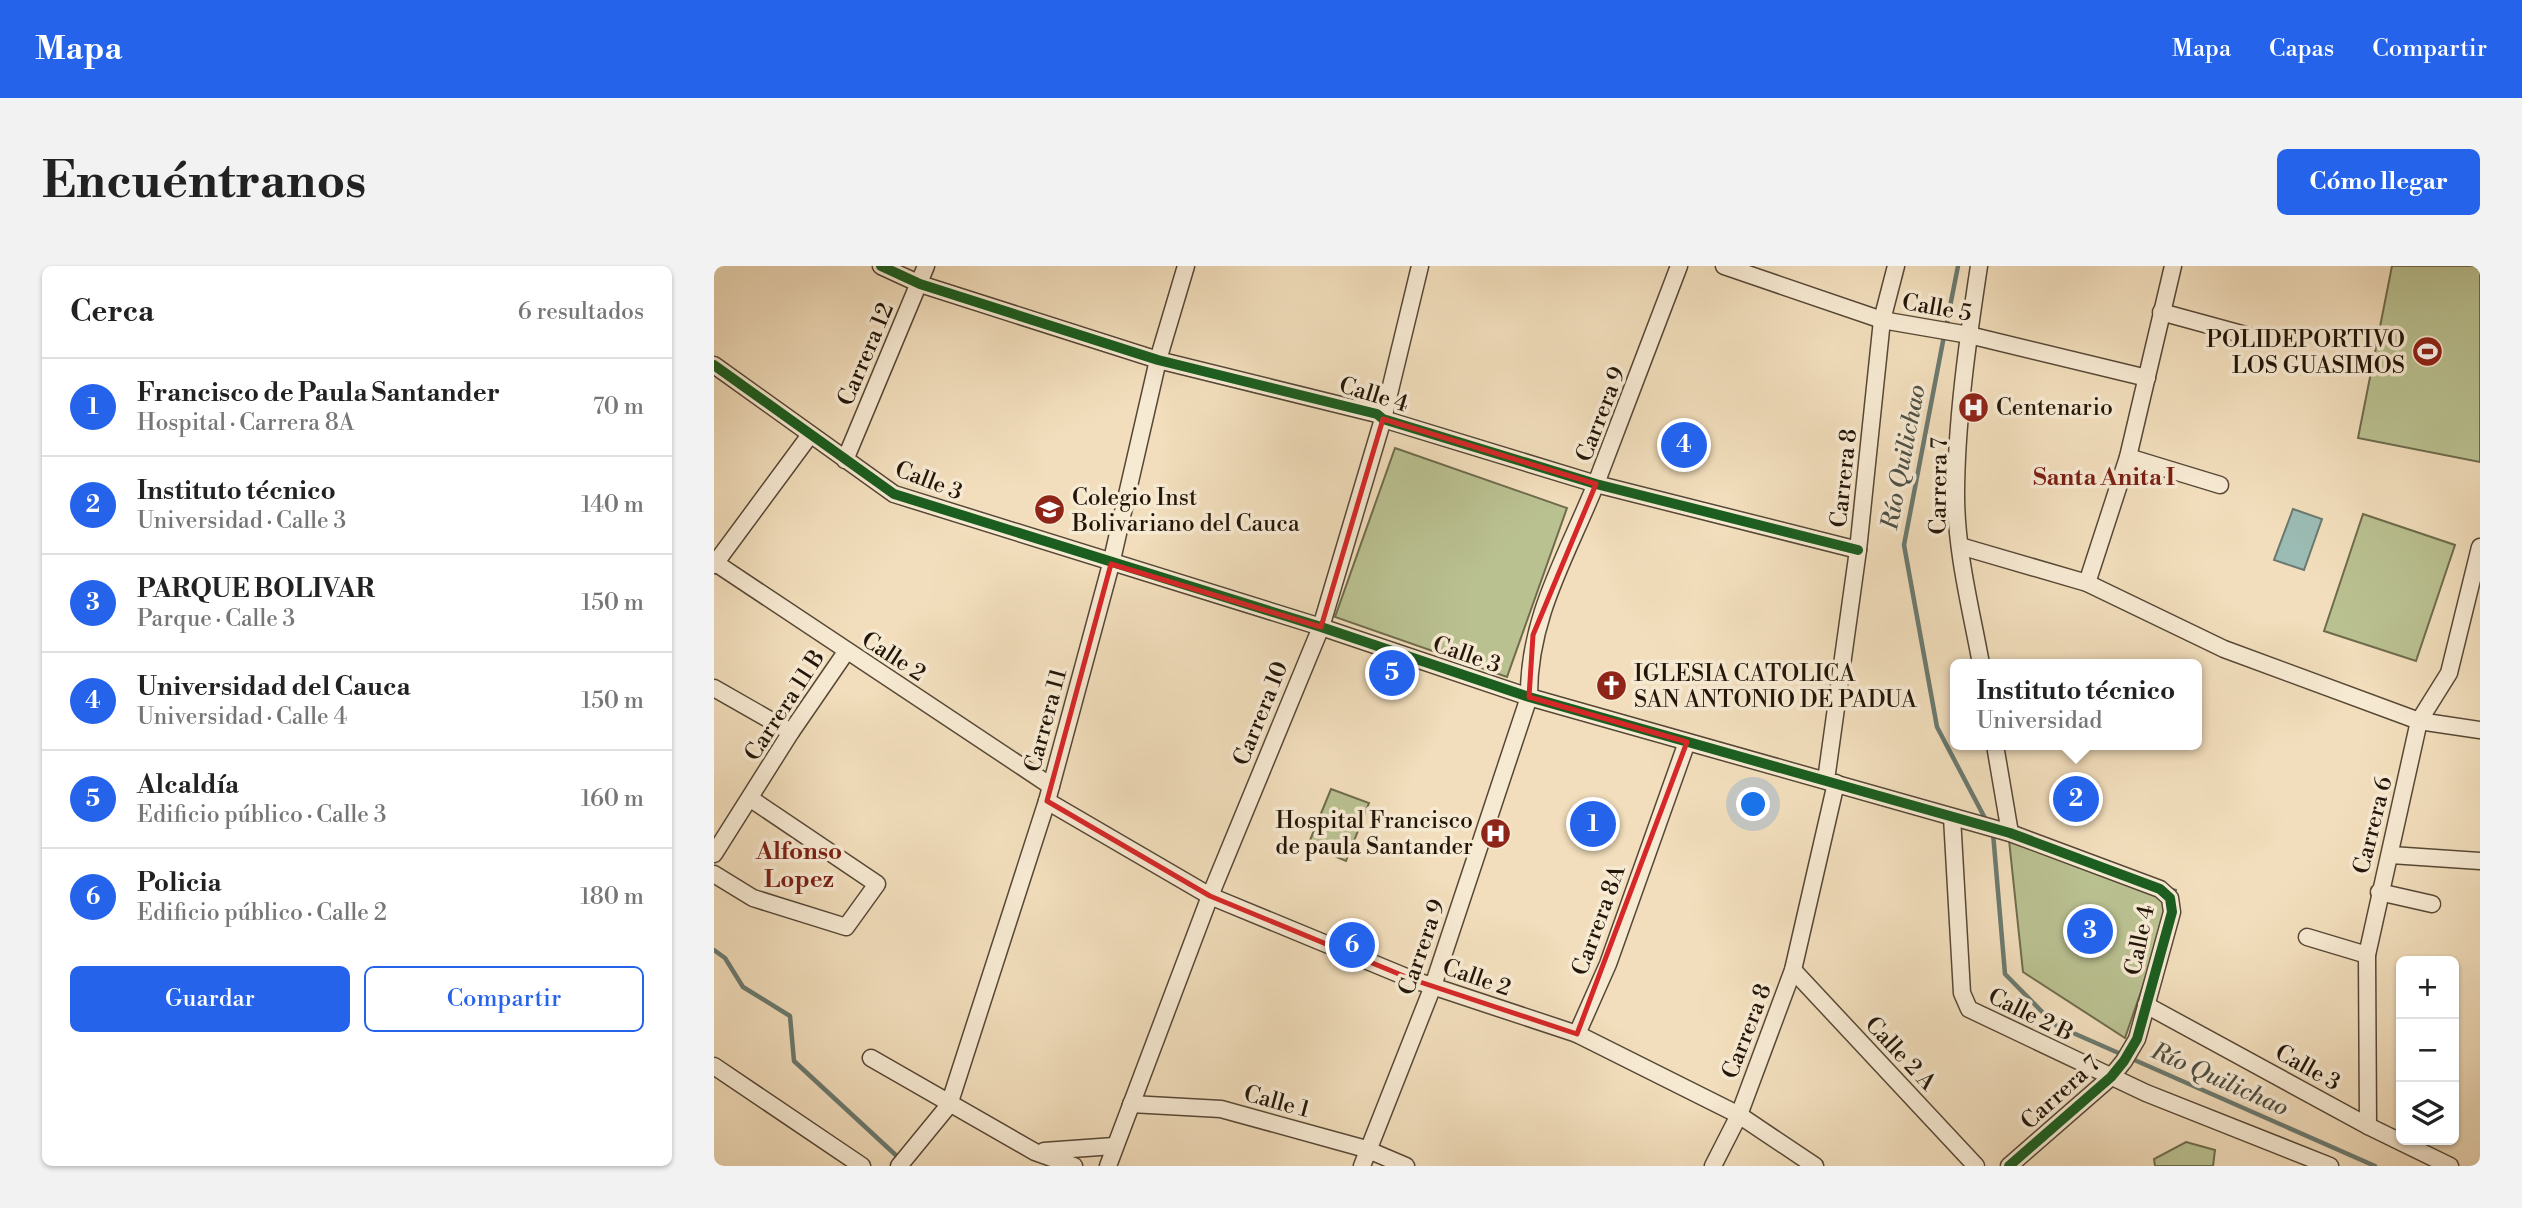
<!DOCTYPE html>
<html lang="es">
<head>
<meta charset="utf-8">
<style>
  :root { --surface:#fff; --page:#f2f2f2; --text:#222; --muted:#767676; --line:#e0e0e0; --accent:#2563eb }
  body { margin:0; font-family:"Libre Bodoni",serif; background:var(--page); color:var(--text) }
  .controls { position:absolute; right:21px; bottom:21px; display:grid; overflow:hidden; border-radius:10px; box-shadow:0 2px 5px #0004 }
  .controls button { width:63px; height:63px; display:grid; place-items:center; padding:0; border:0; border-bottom:2px solid var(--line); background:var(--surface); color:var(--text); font:35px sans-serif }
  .you { position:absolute; left:1040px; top:539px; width:24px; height:24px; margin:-18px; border:5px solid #fff; border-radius:50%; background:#1a73e8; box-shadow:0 0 0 10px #1a73e833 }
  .badge { display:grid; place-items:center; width:46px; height:46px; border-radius:50%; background:var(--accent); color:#fff; font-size:23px; font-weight:700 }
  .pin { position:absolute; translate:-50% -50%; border:4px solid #fff; box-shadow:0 2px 7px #0006 }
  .popup { position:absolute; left:1236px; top:393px; width:252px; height:91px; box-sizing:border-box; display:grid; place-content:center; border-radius:10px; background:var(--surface); filter:drop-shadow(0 2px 5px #0005); font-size:23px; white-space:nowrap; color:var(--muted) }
  .popup b { font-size:26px; color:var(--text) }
  .popup::after { content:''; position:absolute; left:50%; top:100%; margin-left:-14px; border:14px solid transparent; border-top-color:var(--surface) }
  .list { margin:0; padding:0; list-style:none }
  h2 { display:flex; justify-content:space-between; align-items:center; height:91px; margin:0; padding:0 28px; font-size:30px }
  h2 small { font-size:23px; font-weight:400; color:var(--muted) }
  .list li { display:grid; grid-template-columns:46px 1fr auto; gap:21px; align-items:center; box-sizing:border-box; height:98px; padding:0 28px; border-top:2px solid var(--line) }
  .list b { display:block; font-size:26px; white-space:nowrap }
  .list p { margin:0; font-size:23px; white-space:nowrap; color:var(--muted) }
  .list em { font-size:23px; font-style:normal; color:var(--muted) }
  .actions { display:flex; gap:14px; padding:21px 28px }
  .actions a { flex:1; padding:16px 0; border:2px solid var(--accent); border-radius:10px; text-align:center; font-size:24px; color:var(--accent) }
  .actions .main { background:var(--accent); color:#fff }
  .icon { flex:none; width:38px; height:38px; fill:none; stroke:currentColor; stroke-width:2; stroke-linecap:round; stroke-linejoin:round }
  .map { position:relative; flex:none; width:1766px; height:900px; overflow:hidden; border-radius:10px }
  header { display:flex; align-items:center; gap:42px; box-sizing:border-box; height:98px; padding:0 35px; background:var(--accent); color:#fff }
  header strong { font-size:33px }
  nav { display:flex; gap:38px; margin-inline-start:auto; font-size:24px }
  .intro { display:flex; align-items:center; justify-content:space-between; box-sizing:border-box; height:168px; padding:0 42px }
  h1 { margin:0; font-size:49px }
  .button { padding:18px 32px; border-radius:10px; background:var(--accent); color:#fff; font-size:24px; font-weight:700 }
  main { display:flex; gap:42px; padding:0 42px }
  aside { flex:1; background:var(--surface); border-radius:10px; box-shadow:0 2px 5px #0004 }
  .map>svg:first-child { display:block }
  .green { fill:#bac191; stroke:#6e6c4d; stroke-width:2 }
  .water { fill:#9bbcb4; stroke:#6b7a70; stroke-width:2 }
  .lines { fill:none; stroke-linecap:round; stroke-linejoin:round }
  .stream { stroke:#6b7a70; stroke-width:4.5 }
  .street-casing { stroke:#574836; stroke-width:19 }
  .street { stroke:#f7ead3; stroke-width:16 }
  .cycleway-casing { stroke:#f7ead3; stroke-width:15 }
  .cycleway { stroke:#1b5e20; stroke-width:10 }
  .marked { fill:none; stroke:#d62828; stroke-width:5; stroke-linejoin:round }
  .labels { text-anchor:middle; stroke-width:7; stroke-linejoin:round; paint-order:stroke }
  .street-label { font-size:23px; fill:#231609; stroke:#f7ead3 }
  .poi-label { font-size:23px; fill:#231609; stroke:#f7ead3; text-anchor:start }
  .water-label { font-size:24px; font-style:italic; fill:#4d5045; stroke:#f7ead3 }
  .neighbourhood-label { font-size:24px; font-weight:bold; fill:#7a1f14; stroke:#f7ead3 }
</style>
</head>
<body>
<header>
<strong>Mapa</strong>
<nav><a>Mapa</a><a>Capas</a><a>Compartir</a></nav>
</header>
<div class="intro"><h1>Encuéntranos</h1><a class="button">Cómo llegar</a></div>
<main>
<aside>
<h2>Cerca<small>6 resultados</small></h2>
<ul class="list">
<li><span class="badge">1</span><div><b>Francisco de Paula Santander</b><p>Hospital · Carrera 8A</p></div><em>70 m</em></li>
<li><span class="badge">2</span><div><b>Instituto técnico</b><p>Universidad · Calle 3</p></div><em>140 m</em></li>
<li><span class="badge">3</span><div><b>PARQUE BOLIVAR</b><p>Parque · Calle 3</p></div><em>150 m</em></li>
<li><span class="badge">4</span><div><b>Universidad del Cauca</b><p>Universidad · Calle 4</p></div><em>150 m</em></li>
<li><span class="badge">5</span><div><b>Alcaldía</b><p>Edificio público · Calle 3</p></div><em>160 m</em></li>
<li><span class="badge">6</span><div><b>Policia</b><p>Edificio público · Calle 2</p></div><em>180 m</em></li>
</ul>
<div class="actions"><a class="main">Guardar</a><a>Compartir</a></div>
</aside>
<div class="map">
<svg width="1766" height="900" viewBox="0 0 1766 900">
  <rect width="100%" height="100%" fill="#f2debc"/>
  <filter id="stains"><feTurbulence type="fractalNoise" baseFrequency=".00286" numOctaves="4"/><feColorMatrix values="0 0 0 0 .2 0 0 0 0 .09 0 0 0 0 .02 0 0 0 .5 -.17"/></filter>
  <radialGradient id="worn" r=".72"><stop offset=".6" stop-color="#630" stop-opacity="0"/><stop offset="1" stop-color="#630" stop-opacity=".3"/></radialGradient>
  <!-- green -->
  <g class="green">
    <polygon points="1678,0 1766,0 1766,196 1644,172"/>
    <polygon points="681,182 853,242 793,411 621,351"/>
    <polygon points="1649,248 1741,279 1702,395 1610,365"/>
    <polygon points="617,523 655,537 632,595 594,579"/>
    <polygon points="1295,574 1462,624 1411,772 1309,706"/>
    <polygon points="1472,876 1501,884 1499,900 1441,900 1440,893"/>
  </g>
  <!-- water -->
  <polygon class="water" points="1579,243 1608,253 1590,304 1560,294"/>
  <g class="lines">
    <!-- stream -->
    <g class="stream">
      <polyline points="1232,61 1244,0"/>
      <polyline points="1230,70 1190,279 1223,461 1273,556"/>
      <polyline points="1279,567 1291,708 1341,759 1661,900"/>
      <polyline points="0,684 11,692 29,721 76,750 80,795 186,893"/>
    </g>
    <defs>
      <g id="street">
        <polyline points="167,0 206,18 444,94 663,148 669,153 882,218 1144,284"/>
        <polyline points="1010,0 1168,54 1255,69 1433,112"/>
        <path d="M1265,0C1254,72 1242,157 1242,229C1242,286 1257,343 1267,398"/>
        <polyline points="1447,46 1546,73"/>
        <polyline points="0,99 180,228 607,361 815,431 1296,567 1446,623 1456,632 1458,646 1423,773 1410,795 1397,811 1295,900"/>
        <polyline points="1414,191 1506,219"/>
        <polyline points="131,194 212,0"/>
        <polyline points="1246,280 1373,317 1510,383 1705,455 1766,464"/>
        <polyline points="0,296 337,520"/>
        <polyline points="0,299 96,169"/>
        <polyline points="1373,317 1414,191 1459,0"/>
        <polyline points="0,422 77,466"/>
        <polyline points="1281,479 1296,567"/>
        <polyline points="1112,514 1144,284 1168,54 1182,0"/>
        <polyline points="333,535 496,630 697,713 863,768 1025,849 1101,900"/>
        <polyline points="1238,551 1248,727 1255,743 1432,827 1616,900"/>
        <polyline points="0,588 77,466 132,386"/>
        <polyline points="1677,589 1766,595"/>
        <polyline points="0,608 39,632 132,661 163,618 37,533"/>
        <polyline points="1665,626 1718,638"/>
        <polyline points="1593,671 1653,689"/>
        <polyline points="1079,704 1262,900"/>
        <polyline points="1432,739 1654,860 1736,900"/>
        <polyline points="863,768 894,698 973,476"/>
        <polyline points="157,792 321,886 360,900"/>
        <polyline points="0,800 148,900"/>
        <polyline points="417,838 507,843 652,883 692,900"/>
        <polyline points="1654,860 1653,689 1705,455 1735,407 1766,281"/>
        <polyline points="330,885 400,880"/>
        <polyline points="185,900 235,839 333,535 397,298 444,94 472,0"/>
        <polyline points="394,900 496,630 607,361 669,153 706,0"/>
        <path d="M648,900L719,720L815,431C814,351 854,288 883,215C911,143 937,72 965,0"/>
        <polyline points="999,900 1025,849 1079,704 1122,517"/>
      </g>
    </defs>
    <!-- street casing -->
    <use href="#street" class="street-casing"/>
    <!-- street -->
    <use href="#street" class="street"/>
    <defs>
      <g id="cycleway">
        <polyline points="167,0 206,18 444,94 663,148 669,153 882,218 1144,284"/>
        <polyline points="0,99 180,228 607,361 815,431 1296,567 1446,623 1456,632 1458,646 1423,773 1410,795 1397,811 1295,900"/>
      </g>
    </defs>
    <!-- cycleway casing -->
    <use href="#cycleway" class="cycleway-casing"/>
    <!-- cycleway -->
    <use href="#cycleway" class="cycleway"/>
  </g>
  <!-- marked area -->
  <path class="marked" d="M669,153L882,218L819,369L815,431L973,476L863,768L697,713L496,630L333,535L397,298L607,361Z"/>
  <!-- icons -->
  <defs>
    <symbol id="stadium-disc" viewBox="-11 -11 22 22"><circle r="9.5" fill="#8f2418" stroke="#f7ead3"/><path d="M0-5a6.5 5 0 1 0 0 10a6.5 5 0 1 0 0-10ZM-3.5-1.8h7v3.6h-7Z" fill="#fff"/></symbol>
    <symbol id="hospital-disc" viewBox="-11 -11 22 22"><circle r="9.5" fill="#8f2418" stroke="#f7ead3"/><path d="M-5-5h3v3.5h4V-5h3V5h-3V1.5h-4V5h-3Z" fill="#fff"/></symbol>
    <symbol id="school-disc" viewBox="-11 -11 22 22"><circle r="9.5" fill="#8f2418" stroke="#f7ead3"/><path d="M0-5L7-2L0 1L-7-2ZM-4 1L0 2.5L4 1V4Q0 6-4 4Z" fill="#fff"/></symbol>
    <symbol id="church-disc" viewBox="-11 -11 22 22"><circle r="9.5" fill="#8f2418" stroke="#f7ead3"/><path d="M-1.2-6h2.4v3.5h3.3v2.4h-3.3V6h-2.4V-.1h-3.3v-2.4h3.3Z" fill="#fff"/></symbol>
  </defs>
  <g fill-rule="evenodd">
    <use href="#stadium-disc" x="1696" y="68" width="35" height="35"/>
    <use href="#hospital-disc" x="1242" y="124" width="35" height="35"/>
    <use href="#school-disc" x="318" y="226" width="35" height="35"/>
    <use href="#church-disc" x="880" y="402" width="35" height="35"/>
    <use href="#hospital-disc" x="764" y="550" width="35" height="35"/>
  </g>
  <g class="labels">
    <!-- street labels -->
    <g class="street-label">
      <text transform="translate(1223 41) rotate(10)" y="8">Calle 5</text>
      <text transform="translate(151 88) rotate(-67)" y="8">Carrera 12</text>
      <text transform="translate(660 128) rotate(17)" y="8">Calle 4</text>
      <text transform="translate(886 148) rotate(-69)" y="8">Carrera 9</text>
      <text transform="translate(1129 212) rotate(-84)" y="8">Carrera 8</text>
      <text transform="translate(215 214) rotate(21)" y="8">Calle 3</text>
      <text transform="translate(1224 220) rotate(-89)" y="8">Carrera 7</text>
      <text transform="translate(753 388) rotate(19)" y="8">Calle 3</text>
      <text transform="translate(180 390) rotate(33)" y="8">Calle 2</text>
      <text transform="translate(70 439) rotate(-57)" y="8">Carrera 11 B</text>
      <text transform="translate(546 447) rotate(-68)" y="8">Carrera 10</text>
      <text transform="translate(331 454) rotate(-75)" y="8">Carrera 11</text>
      <text transform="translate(1658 559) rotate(-76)" y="8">Carrera 6</text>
      <text transform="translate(884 654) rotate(-70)" y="8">Carrera 8A</text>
      <text transform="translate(1425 674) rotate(-78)" y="8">Calle 4</text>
      <text transform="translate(707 681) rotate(-71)" y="8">Carrera 9</text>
      <text transform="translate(763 711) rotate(19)" y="8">Calle 2</text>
      <text transform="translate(1317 748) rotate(26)" y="8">Calle 2 B</text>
      <text transform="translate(1032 765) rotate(-69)" y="8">Carrera 8</text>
      <text transform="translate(1187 787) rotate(47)" y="8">Calle 2 A</text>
      <text transform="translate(1594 801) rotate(29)" y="8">Calle 3</text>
      <text transform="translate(1346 826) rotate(-42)" y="8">Carrera 7</text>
      <text transform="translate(563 835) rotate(15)" y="8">Calle 1</text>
    </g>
    <!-- poi labels -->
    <g class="poi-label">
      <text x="1691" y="81" text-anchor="end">POLIDEPORTIVO<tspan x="1691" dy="26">LOS GUASIMOS</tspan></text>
      <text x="1282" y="149">Centenario</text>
      <text x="358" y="239">Colegio Inst<tspan x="358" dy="26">Bolivariano del Cauca</tspan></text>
      <text x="920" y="415">IGLESIA CATOLICA<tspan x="920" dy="26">SAN ANTONIO DE PADUA</tspan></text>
      <text x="759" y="562" text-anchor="end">Hospital Francisco<tspan x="759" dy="26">de paula Santander</tspan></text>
    </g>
    <!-- water labels -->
    <g class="water-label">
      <text transform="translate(1189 191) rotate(-79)" y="8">Río Quilichao</text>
      <text transform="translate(1506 813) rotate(24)" y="8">Río Quilichao</text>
    </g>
    <!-- neighbourhood labels -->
    <g class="neighbourhood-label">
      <text x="1390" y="219">Santa Anita I</text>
      <text x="85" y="593">Alfonso<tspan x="85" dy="28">Lopez</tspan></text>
    </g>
  </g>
  <rect width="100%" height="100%" filter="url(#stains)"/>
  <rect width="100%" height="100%" fill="url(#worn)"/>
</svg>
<div class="controls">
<button>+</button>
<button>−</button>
<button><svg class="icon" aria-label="layers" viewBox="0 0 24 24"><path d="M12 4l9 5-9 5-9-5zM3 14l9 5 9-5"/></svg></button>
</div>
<div class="you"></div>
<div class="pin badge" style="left:879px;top:558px">1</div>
<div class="pin badge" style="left:1362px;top:533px">2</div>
<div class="popup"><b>Instituto técnico</b>Universidad</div>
<div class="pin badge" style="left:1376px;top:665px">3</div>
<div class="pin badge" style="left:970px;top:179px">4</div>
<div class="pin badge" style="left:678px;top:407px">5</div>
<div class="pin badge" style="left:638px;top:679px">6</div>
</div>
</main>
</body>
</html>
